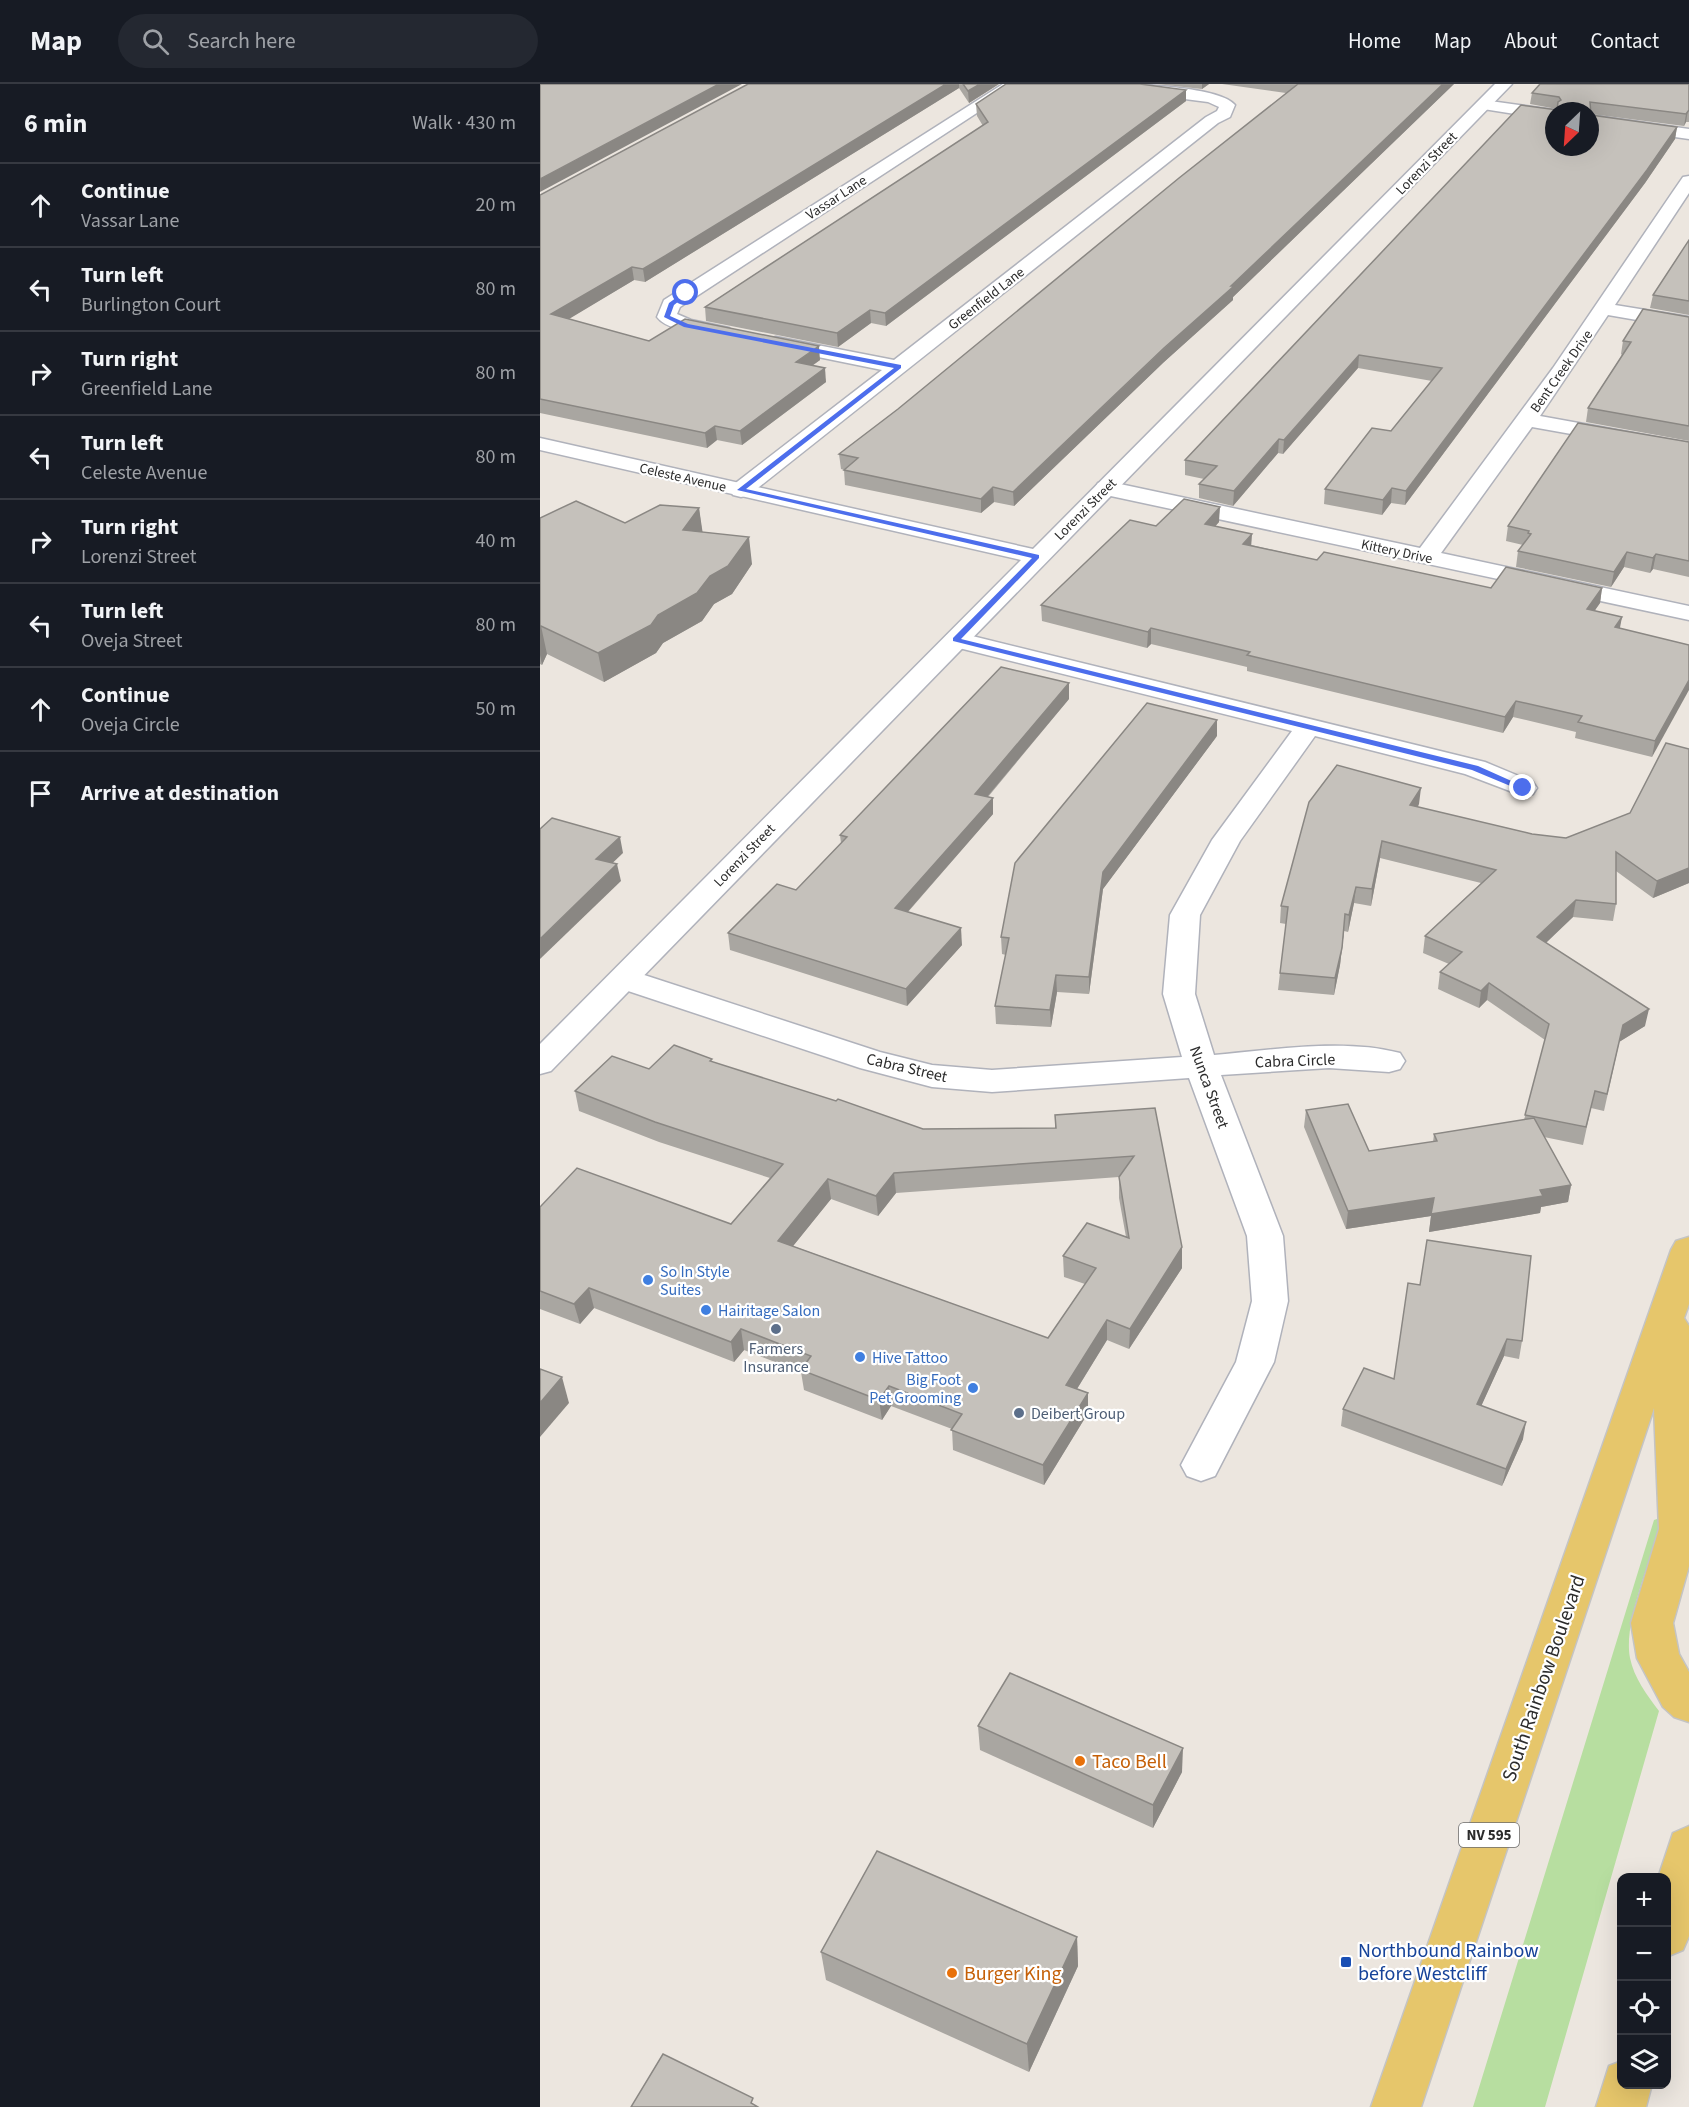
<!DOCTYPE html>
<html lang="en">
<head>
<meta charset="utf-8">
<style>
  :root { --surface:#171b24; --page:#242831; --text:#f1f3f6; --muted:#9ea1a6; --line:#363941 }
  body { margin:0; font-family:"Source Sans 3",sans-serif; background:var(--page); color:var(--text) }
  .controls { position:absolute; right:18px; bottom:18px; display:grid; overflow:hidden; border-radius:12px; box-shadow:0 6px 24px #0002 }
  .controls button { width:54px; height:54px; display:grid; place-items:center; padding:0; border:0; border-bottom:2px solid var(--line); background:var(--surface); color:var(--text); font:30px sans-serif }
  .compass { position:absolute; left:1005px; top:18px; width:54px; height:54px; border-radius:50%; background:var(--surface); box-shadow:0 6px 24px #0002; rotate:205deg }
  .stop { position:absolute; width:18px; height:18px; margin:-14px; border:4px solid #4d6eec; border-radius:50%; background:#fff }
  .stop.end { background:#4d6eec; border-color:#fff; box-shadow:0 2px 6px #0008 }
  .list { margin:0; padding:0; list-style:none }
  h2 { display:flex; justify-content:space-between; align-items:center; height:78px; margin:0; padding:0 24px; font-size:26px }
  h2 small { font-size:20px; font-weight:400; color:var(--muted) }
  .list li { display:grid; grid-template-columns:39px 1fr auto; gap:18px; align-items:center; box-sizing:border-box; height:84px; padding:0 24px; border-top:2px solid var(--line) }
  .list b { display:block; font-size:22px; white-space:nowrap }
  .list p { margin:0; font-size:20px; white-space:nowrap; color:var(--muted) }
  .list em { font-size:20px; font-style:normal; color:var(--muted) }
  .icon { flex:none; width:33px; height:33px; fill:none; stroke:currentColor; stroke-width:2; stroke-linecap:round; stroke-linejoin:round }
  .map { position:relative; flex:none; width:1149px; height:2023px; overflow:hidden }
  header { display:flex; align-items:center; gap:36px; box-sizing:border-box; height:84px; padding:0 30px; background:var(--surface); border-bottom:2px solid var(--line) }
  header strong { font-size:28px }
  nav { display:flex; gap:33px; margin-inline-start:auto; font-size:21px }
  .search { width:420px; height:54px; background:var(--page); display:flex; align-items:center; gap:15px; box-sizing:border-box; padding:0 21px; border-radius:33px; color:var(--muted); font-size:22px }
  main { display:flex }
  aside { flex:1; background:var(--surface) }
  .map>svg:first-child { display:block }
  .green { fill:#b7dea0 }
  .lines { fill:none; stroke-linecap:round; stroke-linejoin:round }
  .street-casing { stroke:#b0b2bb; stroke-width:3 }
  .secondary-casing { stroke:#b0b2bb; stroke-width:3 }
  .primary-casing { stroke:#c4c4c4; stroke-width:3 }
  .street { fill:#fff; fill-rule:evenodd }
  .secondary { fill:#fff; fill-rule:evenodd }
  .primary { fill:#e6c66b; fill-rule:evenodd }
  .wall { fill:#a9a6a1; fill-rule:evenodd }
  .shaded-wall { fill:#8a8783 }
  .building { fill:#c5c1bb; stroke:#8a8783; stroke-width:1.5; fill-rule:evenodd }
  .route { fill:#4d6eec }
  .shop-dot { fill:#3f7fe0; stroke:#fff; stroke-width:2 }
  .service-dot { fill:#5c6f8a; stroke:#fff; stroke-width:2 }
  .food-dot { fill:#e8710a; stroke:#fff; stroke-width:2 }
  .transit-dot { fill:#1a4fb4; stroke:#fff; stroke-width:2 }
  .labels { text-anchor:middle; stroke-width:4.5; stroke-linejoin:round; paint-order:stroke }
  .far-street-label { font-size:14px; fill:#2c2c2c; stroke:#fff }
  .shield { fill:#fff; stroke:#6b6b6b; stroke-width:1.5 }
  .shield-label { font-size:15px; font-weight:bold; fill:#2c2c2c }
  .street-label { font-size:16px; fill:#2c2c2c; stroke:#fff }
  .shop-label { font-size:16px; fill:#366cbe; stroke:#fff; text-anchor:start }
  .service-label { font-size:16px; fill:#4e5e75; stroke:#fff }
  .near-street-label { font-size:20px; fill:#2c2c2c; stroke:#fff }
  .near-food-label { font-size:20px; fill:#c56008; stroke:#fff; text-anchor:start }
  .near-transit-label { font-size:20px; fill:#164399; stroke:#fff; text-anchor:start }
</style>
</head>
<body>
<header>
<strong>Map</strong>
<div class="search"><svg class="icon" aria-label="search" viewBox="0 0 24 24"><circle cx="10" cy="10" r="6"/><path d="M15 15l6 6"/></svg>Search here</div>
<nav><a>Home</a><a>Map</a><a>About</a><a>Contact</a></nav>
</header>
<main>
<aside>
<h2>6 min<small>Walk · 430 m</small></h2>
<ul class="list">
<li><svg class="icon" aria-label="ahead" viewBox="0 0 24 24"><path d="M12 20V5M6 11l6-6 6 6"/></svg><div><b>Continue</b><p>Vassar Lane</p></div><em>20 m</em></li>
<li><svg class="icon" aria-label="left" viewBox="0 0 24 24"><path d="M17 20v-9H6M10 6l-5 5 5 5"/></svg><div><b>Turn left</b><p>Burlington Court</p></div><em>80 m</em></li>
<li><svg class="icon" aria-label="right" viewBox="0 0 24 24"><path d="M7 20v-9h11M14 6l5 5-5 5"/></svg><div><b>Turn right</b><p>Greenfield Lane</p></div><em>80 m</em></li>
<li><svg class="icon" aria-label="left" viewBox="0 0 24 24"><path d="M17 20v-9H6M10 6l-5 5 5 5"/></svg><div><b>Turn left</b><p>Celeste Avenue</p></div><em>80 m</em></li>
<li><svg class="icon" aria-label="right" viewBox="0 0 24 24"><path d="M7 20v-9h11M14 6l5 5-5 5"/></svg><div><b>Turn right</b><p>Lorenzi Street</p></div><em>40 m</em></li>
<li><svg class="icon" aria-label="left" viewBox="0 0 24 24"><path d="M17 20v-9H6M10 6l-5 5 5 5"/></svg><div><b>Turn left</b><p>Oveja Street</p></div><em>80 m</em></li>
<li><svg class="icon" aria-label="ahead" viewBox="0 0 24 24"><path d="M12 20V5M6 11l6-6 6 6"/></svg><div><b>Continue</b><p>Oveja Circle</p></div><em>50 m</em></li>
<li><svg class="icon" aria-label="arrive" viewBox="0 0 24 24"><path d="M6 21V4h12l-3 4 3 4H6"/></svg><div><b>Arrive at destination</b></div></li>
</ul>
</aside>
<div class="map">
<svg width="1149" height="2023" viewBox="0 0 1149 2023">
  <rect width="100%" height="100%" fill="#ece6df"/>
  <!-- green -->
  <path class="green" d="M1120,1434L1122,1439C1111,1475 1083,1539 1090,1574C1094,1594 1107,1611 1119,1627L1005,2023H933L1114,1436Z"/>
  <g class="lines">
    <defs>
      <g id="street">
        <path d="M463,0H481L140,223L137,230L151,236L189,244L192,248L189,252L182,254C165,251 127,247 117,233L124,216Z"/>
        <path d="M559,0C586,0 678,1 695,21L690,33L678,39L209,411L201,413L193,411L190,406L193,401L342,286L229,263L226,259L229,255L236,253L354,276L666,33L677,27L679,23L668,18L567,5Z"/>
        <polygon points="943,16 1014,26 1017,27 1014,27 1014,36 937,24 935,21"/>
        <polygon points="1050,31 1149,45 1149,55 1050,41"/>
        <polygon points="1149,92 1149,109 1075,221 1149,233 1149,245 1068,231 1000,332 1149,359 1149,371 992,343 901,469 1149,522 1149,536 566,411 558,409 555,404 558,399 566,397 880,464 1013,284 1132,109 1143,93"/>
        <path d="M416,548L945,678L993,698L997,704L993,710L983,712L925,690L775,652L700,757L660,831L655,910L674,971C732,966 804,954 860,969L865,977L860,985L849,988L789,984L681,991L743,1152L748,1217L734,1278L675,1392L661,1397L647,1392L641,1381L696,1278L712,1217L707,1152L649,994L452,1008L392,1003L320,984L73,902L69,895L73,888L84,885L95,888L340,968L392,981L452,986L642,973L623,910L630,831L672,756L752,647L407,561L403,556L407,551Z"/>
      </g>
      <polygon id="secondary" points="955,0 972,0 11,987 0,990 0,960 481,476 0,366 0,354 493,465"/>
      <g id="primary">
        <polygon points="1149,1153 1149,1220 1144,1234 1149,1242 1149,1482 1133,1539 1139,1570 1149,1588 1149,1638 1134,1633 1123,1623 1097,1574 1091,1539 1119,1445 1114,1324 881,2023 831,2023 1131,1166 1136,1157"/>
        <polygon points="1149,1742 1149,1852 1143,1866 1126,1873 1126,1794 1118,1794 1133,1749"/>
        <polygon points="1082,1977 1082,2000 1112,2000 1106,2023 1056,2023 1069,1982"/>
      </g>
    </defs>
    <!-- street casing -->
    <use href="#street" class="street-casing"/>
    <!-- secondary casing -->
    <use href="#secondary" class="secondary-casing"/>
    <!-- primary casing -->
    <use href="#primary" class="primary-casing"/>
    <!-- street -->
    <use href="#street" class="street"/>
    <!-- secondary -->
    <use href="#secondary" class="secondary"/>
    <!-- primary -->
    <use href="#primary" class="primary"/>
  </g>
  <!-- wall -->
  <g class="wall">
    <polygon points="208,0 459,0 429,19 419,4 126,185 105,198 94,196 28,235 109,257 280,276 272,282 286,298 202,361 177,356 167,364 0,329 0,111"/>
    <polygon points="617,0 669,0 662,5"/>
    <polygon points="682,0 914,0 693,213 693,216 624,278 474,422 454,418 441,429 305,401 304,386 301,385 299,370 358,325 746,9"/>
    <polygon points="1149,0 1149,38 1146,38 1144,42 1051,30 1051,31 1137,43 1135,55 1105,99 865,421 851,419 842,431 784,420 785,405 851,347 892,297 818,284 743,370 738,369 693,422 659,414 659,400 664,395 645,391 645,376 1017,26 1017,25 990,20 992,9"/>
    <polygon points="646,17 346,242 331,239 298,263 166,237 165,223 443,42 437,32 436,20"/>
    <polygon points="1149,156 1149,231 1110,224 1113,211"/>
    <polygon points="1149,233 1149,357 1046,338 1048,324 1082,271 1081,270 1083,257"/>
    <polygon points="1149,358 1149,493 1113,485 1110,489 1084,483 1071,503 976,483 978,467 983,461 966,457 968,442"/>
    <polygon points="159,424 162,448 212,480 192,510 174,520 162,537 123,559 116,569 64,598 7,570 2,581 0,580 0,434 85,439"/>
    <polygon points="679,438 675,442 711,461 777,476 951,504 1062,504 1060,519 1054,527 1082,533 1079,544 1149,561 1112,673 1035,654 1036,648 973,633 963,649 707,587 707,583 611,560 607,564 502,537 501,521 616,442"/>
    <polygon points="529,615 448,713 453,730 368,828 422,861 367,922 190,866 188,849 256,806 301,759 300,751"/>
    <polygon points="677,652 563,805 549,910 517,908 511,943 456,940 455,922 466,871 462,870 461,853"/>
    <polygon points="1149,665 1149,799 1113,814 1076,787 1076,820 1073,837 1033,833 1006,859 1105,942 1079,958 1064,1027 1051,1024 1043,1061 1004,1053 1031,1101 1028,1118 1001,1123 1000,1129 889,1148 891,1132 806,1145 764,1043 766,1026 829,1067 893,1058 894,1050 984,1036 1005,956 947,916 939,924 898,905 900,888 909,880 883,869 885,852 941,799 840,774 831,822 814,819 808,848 804,847 800,881 794,911 738,906 740,889 746,840 740,839 741,822 879,720 878,723 992,750 1026,754 1090,729"/>
    <path d="M173,978L383,1045L515,1044V1031L615,1024L642,1184L589,1265L567,1256L537,1305L548,1309V1329L504,1401L413,1366L412,1345L351,1322L342,1336L264,1306L261,1288L204,1266L194,1278L54,1224L40,1240L0,1225V1123L191,1140L230,1094L119,1058L39,1027L35,1007ZM579,1093V1114L586,1153L523,1172L524,1193L545,1200L508,1254L253,1162L291,1115L338,1132L356,1109Z"/>
    <polygon points="868,1199 982,1257 979,1275 964,1272 941,1322 983,1355 962,1402 801,1342 803,1325 854,1295"/>
    <polygon points="438,1642 642,1688 613,1744 440,1666"/>
    <polygon points="537,1853 538,1882 489,1988 286,1896 281,1868"/>
  </g>
  <!-- shaded-wall -->
  <g class="shaded-wall">
    <polygon points="179,0 202,0 0,108 0,95"/>
    <polygon points="406,0 419,0 419,4 105,198 103,185"/>
    <polygon points="440,0 459,0 429,19 428,7"/>
    <polygon points="662,0 669,0 662,5"/>
    <polygon points="903,0 914,0 693,213 693,216 624,278 474,422 473,408"/>
    <polygon points="646,6 646,17 346,242 345,229"/>
    <polygon points="1148,26 1146,38 1144,42 1146,30"/>
    <polygon points="1137,43 1135,55 1105,99 865,421 866,407"/>
    <polygon points="92,183 94,196 14,244 11,230"/>
    <polygon points="330,226 331,239 298,263 297,249"/>
    <polygon points="279,262 280,276 257,292 256,278"/>
    <polygon points="819,271 818,284 743,370 744,356"/>
    <polygon points="285,284 286,298 202,361 200,347"/>
    <polygon points="175,342 177,356 167,364 165,349"/>
    <polygon points="739,355 738,369 693,422 694,407"/>
    <polygon points="453,403 454,418 441,429 441,415"/>
    <polygon points="852,404 851,419 842,431 843,416"/>
    <polygon points="680,423 679,438 664,455 665,440"/>
    <polygon points="159,424 163,451 143,446"/>
    <polygon points="712,450 711,465 703,460"/>
    <polygon points="209,453 212,480 192,510 174,520 162,537 123,559 116,569 64,598 58,569 118,531 170,492"/>
    <polygon points="1087,468 1084,483 1071,503 1074,488"/>
    <polygon points="1116,470 1113,485 1110,489 1113,474"/>
    <polygon points="1062,504 1060,519 1045,541 1047,525"/>
    <polygon points="1082,533 1079,549 1075,543"/>
    <polygon points="1,542 7,570 2,581 0,571 0,544"/>
    <polygon points="611,544 611,560 607,564 608,548"/>
    <polygon points="1149,596 1149,606 1112,673 1115,657"/>
    <polygon points="529,599 529,615 436,726 435,710"/>
    <polygon points="976,617 973,633 963,649 965,633"/>
    <polygon points="677,636 677,652 563,805 549,910 549,893 563,788"/>
    <polygon points="881,704 879,720 868,737 870,721"/>
    <polygon points="453,714 453,730 356,841 355,824"/>
    <polygon points="80,753 83,769 60,791 56,775"/>
    <polygon points="842,757 840,774 831,822 832,805"/>
    <polygon points="77,780 81,797 0,875 0,855"/>
    <polygon points="1149,784 1149,799 1113,814 1117,797"/>
    <polygon points="816,803 814,819 808,848 809,831"/>
    <polygon points="1036,816 1033,833 994,870 997,853"/>
    <polygon points="421,844 422,861 367,922 366,905"/>
    <polygon points="804,847 800,881 794,911 795,894"/>
    <polygon points="516,891 517,908 511,943 510,926"/>
    <polygon points="949,899 947,916 939,924 941,907"/>
    <polygon points="1109,925 1105,942 1079,958 1064,1027 1083,941"/>
    <polygon points="354,1089 356,1109 338,1132 336,1112"/>
    <polygon points="288,1095 291,1115 241,1177 238,1157"/>
    <polygon points="1031,1101 1028,1118 1001,1123 1000,1129 889,1148 891,1132 806,1145 808,1127 894,1114 1000,1106"/>
    <polygon points="642,1163 642,1184 589,1265 590,1245"/>
    <polygon points="49,1204 54,1224 40,1240 34,1220"/>
    <polygon points="567,1236 567,1256 527,1321 526,1301"/>
    <polygon points="201,1245 204,1266 194,1278 191,1258"/>
    <polygon points="967,1255 964,1272 934,1338 937,1320"/>
    <polygon points="22,1293 29,1319 0,1353 0,1319"/>
    <polygon points="349,1302 351,1322 342,1336 339,1316"/>
    <polygon points="548,1309 548,1329 504,1401 503,1381"/>
    <polygon points="986,1338 983,1355 962,1402 966,1385"/>
    <polygon points="643,1664 642,1688 613,1744 613,1721"/>
    <polygon points="537,1853 538,1882 489,1988 487,1960"/>
  </g>
  <!-- building -->
  <g class="building">
    <polygon points="0,0 179,0 0,95"/>
    <polygon points="208,0 406,0 125,172 103,185 92,183 11,230 109,257 145,235 279,262 256,278 285,284 200,347 175,342 165,349 0,315 0,111"/>
    <polygon points="423,0 440,0 428,7"/>
    <polygon points="466,0 600,0 646,6 345,229 330,226 297,249 165,223 448,38 436,20"/>
    <polygon points="758,0 903,0 691,202 694,202 624,264 473,408 453,403 441,415 304,386 318,374 299,370 358,325 639,94"/>
    <path d="M1000,0H1149V26L1146,30L1050,18L1051,31L1137,43L1107,86L866,407L852,404L843,416L785,405L832,344L851,347L902,284L819,271L744,356L739,355L694,407L659,400L677,382L645,376L981,21L1017,26L1018,18L1021,16L1019,13L992,9ZM1014,27H1050V63H1014Z"/>
    <polygon points="1149,156 1149,217 1113,211"/>
    <polygon points="1103,225 1149,233 1149,342 1048,324 1091,258 1083,257"/>
    <polygon points="1038,339 1149,358 1149,477 1116,470 1113,474 1087,468 1074,488 978,467 991,450 988,449 989,447 968,442"/>
    <polygon points="644,415 680,423 665,440 712,450 703,460 777,476 784,468 951,504 966,483 1062,504 1047,525 1082,533 1075,543 1149,561 1149,596 1115,657 1038,638 1042,632 976,617 965,633 707,571 710,568 611,544 608,548 501,521 590,436 616,442"/>
    <polygon points="36,417 85,439 120,421 159,424 143,446 209,453 188,482 170,492 157,509 118,531 111,541 58,569 1,542 0,544 0,434"/>
    <polygon points="461,583 529,599 435,710 453,714 355,824 421,844 366,905 188,849 237,800 256,806 307,753 300,751"/>
    <polygon points="607,619 677,636 563,788 549,893 516,891 510,926 455,922 469,854 461,853 475,779"/>
    <polygon points="1126,659 1149,665 1149,784 1117,797 1076,768 1076,820 1036,816 997,853 1109,925 1083,941 1067,1010 1055,1007 1046,1043 985,1031 1009,940 949,899 941,907 900,888 922,868 885,852 956,786 842,757 832,805 816,803 809,831 805,830 802,864 795,894 740,889 748,823 741,822 769,718 797,681 881,704 870,721 992,750 1026,754 1090,729"/>
    <polygon points="12,734 80,753 56,775 77,780 0,855 0,745"/>
    <path d="M134,961L172,975L170,977L296,1017L298,1015L383,1045L516,1044L515,1031L615,1024L642,1163L590,1245L567,1236L526,1301L548,1309L503,1381L411,1346L422,1330L349,1302L339,1316L261,1286L271,1272L201,1245L191,1258L49,1204L34,1220L0,1207V1123L37,1084L191,1140L243,1080L115,1038L35,1007L72,972L109,985ZM594,1072L579,1093L589,1154L547,1139L523,1172L556,1184L508,1254L238,1157L288,1095L336,1112L354,1089Z"/>
    <polygon points="808,1020 829,1067 897,1057 894,1050 994,1034 1031,1101 1000,1106 1003,1112 891,1130 894,1114 808,1127 766,1026"/>
    <polygon points="887,1156 991,1172 982,1257 967,1255 937,1320 986,1338 966,1385 803,1325 824,1284 854,1295 868,1199 880,1201"/>
    <polygon points="0,1285 22,1293 0,1319"/>
    <polygon points="470,1589 643,1664 613,1721 438,1642"/>
    <polygon points="337,1767 537,1853 487,1960 281,1868"/>
    <polygon points="123,1970 213,2014 211,2019 218,2023 91,2023"/>
  </g>
  <!-- route -->
  <polygon class="route" points="144,208 149,209 134,221 130,232 148,240 361,281 361,284 206,405 499,471 499,474 421,555 938,682 987,704 980,706 932,686 413,557 413,554 492,474 197,406 354,284 144,243 124,233 129,219"/>
  <!-- markers -->
  <g class="shop-dot">
    <circle cx="108" cy="1196" r="6"/>
    <circle cx="166" cy="1226" r="6"/>
    <circle cx="320" cy="1273" r="6"/>
    <circle cx="433" cy="1304" r="6"/>
  </g>
  <g class="service-dot">
    <circle cx="236" cy="1245" r="6"/>
    <circle cx="479" cy="1329" r="6"/>
  </g>
  <g class="food-dot">
    <circle cx="540" cy="1677" r="6"/>
    <circle cx="412" cy="1889" r="6"/>
  </g>
  <rect class="transit-dot" x="800" y="1872" width="12" height="12" rx="3"/>
  <g class="labels">
    <!-- far-street labels -->
    <g class="far-street-label">
      <text transform="translate(886 79) rotate(-46)" y="5">Lorenzi Street</text>
      <text transform="translate(296 113) rotate(-33)" y="5">Vassar Lane</text>
      <text transform="translate(446 214) rotate(-38)" y="5">Greenfield Lane</text>
      <text transform="translate(1021 287) rotate(-55)" y="5">Bent Creek Drive</text>
      <text transform="translate(143 393) rotate(13)" y="5">Celeste Avenue</text>
      <text transform="translate(545 425) rotate(-45)" y="5">Lorenzi Street</text>
      <text transform="translate(857 467) rotate(12)" y="5">Kittery Drive</text>
      <text transform="translate(204 771) rotate(-46)" y="5">Lorenzi Street</text>
    </g>
    <!-- shield labels -->
    <rect class="shield" x="919" y="1739" width="60" height="24" rx="4.5"/>
    <g class="shield-label">
      <text x="949" y="1756">NV 595</text>
    </g>
    <!-- street labels -->
    <g class="street-label">
      <text transform="translate(755 976) rotate(-2)" y="6">Cabra Circle</text>
      <text transform="translate(367 983) rotate(13)" y="6">Cabra Street</text>
      <text transform="translate(670 1003) rotate(70)" y="6">Nunca Street</text>
    </g>
    <!-- shop labels -->
    <g class="shop-label">
      <text x="120" y="1193">So In Style<tspan x="120" dy="18">Suites</tspan></text>
      <text x="178" y="1232">Hairitage Salon</text>
      <text x="332" y="1279">Hive Tattoo</text>
      <text x="421" y="1301" text-anchor="end">Big Foot<tspan x="421" dy="18">Pet Grooming</tspan></text>
    </g>
    <!-- service labels -->
    <g class="service-label">
      <text x="236" y="1270">Farmers<tspan x="236" dy="18">Insurance</tspan></text>
      <text x="491" y="1335" text-anchor="start">Deibert Group</text>
    </g>
    <!-- near-street labels -->
    <g class="near-street-label">
      <text transform="translate(1003 1594) rotate(-71)" y="7">South Rainbow Boulevard</text>
    </g>
    <!-- near-food labels -->
    <g class="near-food-label">
      <text x="552" y="1684">Taco Bell</text>
      <text x="424" y="1896">Burger King</text>
    </g>
    <!-- near-transit labels -->
    <g class="near-transit-label">
      <text x="818" y="1873">Northbound Rainbow<tspan x="818" dy="23">before Westcliff</tspan></text>
    </g>
  </g>
</svg>
<div class="controls">
<button>+</button>
<button>−</button>
<button><svg class="icon" aria-label="locate" viewBox="0 0 24 24"><circle cx="12" cy="12" r="6"/><path d="M12 2v4M12 18v4M2 12h4M18 12h4"/></svg></button>
<button><svg class="icon" aria-label="layers" viewBox="0 0 24 24"><path d="M12 4l9 5-9 5-9-5zM3 14l9 5 9-5"/></svg></button>
</div>
<svg class="compass" viewBox="-18 -18 36 36"><path d="M0-13l5 13h-10z" fill="#e53935"/><path d="M0 13l5-13h-10z" fill="#9ea1a6"/></svg>
<div class="stop" style="left:146px;top:209px"></div>
<div class="stop end" style="left:983px;top:704px"></div>
</div>
</main>
</body>
</html>
